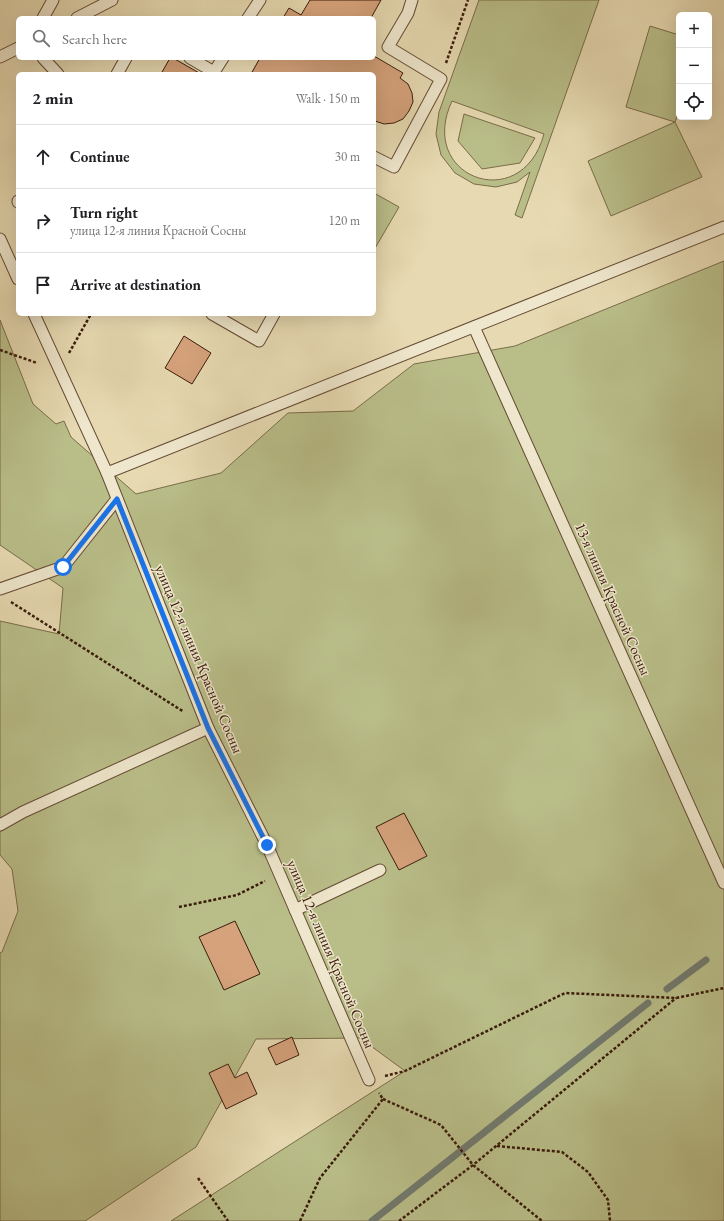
<!DOCTYPE html>
<html lang="en">
<head>
<meta charset="utf-8">
<style>
  :root { --surface:#fff; --page:#f6f6f6; --text:#202124; --muted:#757577; --line:#e0e0e0 }
  body { margin:0; font-family:"EB Garamond",serif; background:var(--page); color:var(--text) }
  .controls { position:absolute; right:12px; top:12px; display:grid; overflow:hidden; border-radius:6px; box-shadow:0 4px 16px #0002 }
  .controls button { width:36px; height:36px; display:grid; place-items:center; padding:0; border:0; border-bottom:1px solid var(--line); background:var(--surface); color:var(--text); font:20px sans-serif }
  .stop { position:absolute; width:12px; height:12px; margin:-9px; border:3px solid #1a73e8; border-radius:50%; background:#fff }
  .stop.end { background:#1a73e8; border-color:#fff; box-shadow:0 1px 4px #0008 }
  .list { margin:0; padding:0; list-style:none }
  h2 { display:flex; justify-content:space-between; align-items:center; height:52px; margin:0; padding:0 16px; font-size:17px }
  h2 small { font-size:13px; font-weight:400; color:var(--muted) }
  .list li { display:grid; grid-template-columns:26px 1fr auto; gap:12px; align-items:center; box-sizing:border-box; height:64px; padding:0 16px; border-top:1px solid var(--line) }
  .list b { display:block; font-size:15px; white-space:nowrap }
  .list p { margin:0; font-size:13px; white-space:nowrap; color:var(--muted) }
  .list em { font-size:13px; font-style:normal; color:var(--muted) }
  .icon { flex:none; width:22px; height:22px; fill:none; stroke:currentColor; stroke-width:2; stroke-linecap:round; stroke-linejoin:round }
  .map { position:relative; flex:none; width:724px; height:1221px; overflow:hidden }
  .search { position:absolute; background:var(--surface); box-shadow:0 4px 16px #0002; left:16px; top:16px; width:360px; height:44px; display:flex; align-items:center; gap:10px; box-sizing:border-box; padding:0 14px; border-radius:6px; color:var(--muted); font-size:15px }
  .panel { position:absolute; background:var(--surface); box-shadow:0 4px 16px #0002; left:16px; top:72px; width:360px; height:244px; border-radius:6px }
  .map>svg:first-child { display:block }
  .green { fill:#b9be89; stroke:#7a6c4a; fill-rule:evenodd }
  .lines { fill:none; stroke-linecap:round; stroke-linejoin:round }
  .stream { stroke:#727a6e; stroke-width:7 }
  .building { fill:#d5a27b; stroke:#3a1b0a }
  .lane-casing { stroke:#654b34; stroke-width:13 }
  .path { stroke:#3a1b0a; stroke-width:2.5; stroke-dasharray:3 2; stroke-linecap:butt }
  .lane { stroke:#efe7cd; stroke-width:11 }
  .route { stroke:#1a73e8; stroke-width:5 }
  .labels { text-anchor:middle; stroke-width:3; stroke-linejoin:round; paint-order:stroke }
  .street-label { font-size:15px; fill:#3a1b0a; stroke:#efe7cd }
</style>
</head>
<body>
<div class="map">
<svg width="724" height="1221" viewBox="0 0 724 1221">
  <rect width="100%" height="100%" fill="#e7dab2"/>
  <filter id="stains"><feTurbulence type="fractalNoise" baseFrequency=".005" numOctaves="4"/><feColorMatrix values="0 0 0 0 .2 0 0 0 0 .09 0 0 0 0 .02 0 0 0 .5 -.17"/></filter>
  <radialGradient id="worn" r=".72"><stop offset=".6" stop-color="#630" stop-opacity="0"/><stop offset="1" stop-color="#630" stop-opacity=".3"/></radialGradient>
  <!-- green -->
  <g class="green">
    <path d="M479,0H599L522,218L515,215L530,172L517,182L496,187L474,184L455,173L441,155L436,134L439,112ZM452,101L544,134C522,216 416,178 452,101Z"/>
    <polygon points="650,26 679,35 679,110 675,122 702,177 611,216 588,161 675,122 626,107"/>
    <polygon points="464,114 535,138 520,163 482,169 458,141"/>
    <polygon points="374,193 399,207 374,250"/>
    <polygon points="724,261 724,1221 171,1221 405,1071 360,1038 256,1039 196,1147 85,1221 0,1221 0,953 2,952 18,911 12,869 0,855 0,621 59,634 63,588 0,545 0,320 33,404 56,424 64,421 71,437 136,494 221,473 288,413 353,411 414,364 515,346"/>
  </g>
  <g class="lines">
    <!-- stream -->
    <g class="stream">
      <polyline points="667,989 706,960"/>
      <polyline points="372,1221 648,1003"/>
    </g>
  </g>
  <!-- building -->
  <g class="building">
    <polygon points="310,0 381,0 371,18 283,18 289,8 301,15"/>
    <polygon points="374,56 403,73 400,78 408,84 412,93 413,102 409,111 403,119 394,123 384,124 375,121 374,123 374,74 251,74 260,58 374,58"/>
    <polygon points="170,58 173,58 201,74 161,74"/>
    <polygon points="184,336 211,353 192,384 165,368"/>
    <polygon points="404,813 427,856 399,870 376,827"/>
    <polygon points="235,921 260,974 224,990 199,937"/>
    <polygon points="292,1037 299,1055 276,1065 268,1048"/>
    <polygon points="228,1064 235,1078 247,1072 257,1094 226,1109 209,1073"/>
  </g>
  <g class="lines">
    <defs>
      <g id="lane">
        <polyline points="43,18 53,0"/>
        <polyline points="77,18 112,0"/>
        <polyline points="248,18 260,0"/>
        <polyline points="0,57 18,48"/>
        <polyline points="43,58 58,74"/>
        <polyline points="190,58 214,72 223,58"/>
        <polyline points="117,74 126,58"/>
        <polyline points="374,157 394,167 441,79 388,47 408,13 412,0"/>
        <polyline points="18,201 18,202"/>
        <polyline points="0,239 18,279"/>
        <polyline points="34,314 107,473 208,728 267,845 369,1080"/>
        <polyline points="212,314 259,341 274,314"/>
        <polyline points="474,327 724,883"/>
        <polyline points="107,473 724,227"/>
        <polyline points="0,589 63,567 117,499"/>
        <polyline points="0,825 23,812 208,728"/>
        <polyline points="295,910 380,870"/>
      </g>
    </defs>
    <!-- lane casing -->
    <use href="#lane" class="lane-casing"/>
    <!-- path -->
    <g class="path">
      <polyline points="446,63 468,0"/>
      <polyline points="0,350 37,363"/>
      <polyline points="69,353 91,314"/>
      <polyline points="11,602 184,712"/>
      <polyline points="179,907 237,895 265,881"/>
      <polyline points="385,1076 405,1071 565,993 676,998 724,988"/>
      <polyline points="383,1099 441,1125 473,1165 542,1221"/>
      <polyline points="497,1146 562,1152 588,1172 608,1200 610,1221"/>
      <polyline points="198,1178 228,1221"/>
      <polyline points="300,1221 320,1178 383,1099 379,1093"/>
      <polyline points="399,1221 473,1165 676,998"/>
    </g>
    <!-- lane -->
    <use href="#lane" class="lane"/>
  </g>
  <g class="lines">
    <!-- route -->
    <polyline class="route" points="63,567 117,499 208,728 267,845"/>
  </g>
  <g class="labels">
    <!-- street labels -->
    <g class="street-label">
      <text transform="translate(613 599) rotate(66)" y="5">13-я линия Красной Сосны</text>
      <text transform="translate(199 659) rotate(67)" y="5">улица 12-я линия Красной Сосны</text>
      <text transform="translate(331 954) rotate(67)" y="5">улица 12-я линия Красной Сосны</text>
    </g>
  </g>
  <rect width="100%" height="100%" filter="url(#stains)"/>
  <rect width="100%" height="100%" fill="url(#worn)"/>
</svg>
<div class="controls">
<button>+</button>
<button>−</button>
<button><svg class="icon" aria-label="locate" viewBox="0 0 24 24"><circle cx="12" cy="12" r="6"/><path d="M12 2v4M12 18v4M2 12h4M18 12h4"/></svg></button>
</div>
<div class="stop" style="left:63px;top:567px"></div>
<div class="stop end" style="left:267px;top:845px"></div>
<div class="search"><svg class="icon" aria-label="search" viewBox="0 0 24 24"><circle cx="10" cy="10" r="6"/><path d="M15 15l6 6"/></svg>Search here</div>
<section class="panel">
<h2>2 min<small>Walk · 150 m</small></h2>
<ul class="list">
<li><svg class="icon" aria-label="ahead" viewBox="0 0 24 24"><path d="M12 20V5M6 11l6-6 6 6"/></svg><div><b>Continue</b></div><em>30 m</em></li>
<li><svg class="icon" aria-label="right" viewBox="0 0 24 24"><path d="M7 20v-9h11M14 6l5 5-5 5"/></svg><div><b>Turn right</b><p>улица 12-я линия Красной Сосны</p></div><em>120 m</em></li>
<li><svg class="icon" aria-label="arrive" viewBox="0 0 24 24"><path d="M6 21V4h12l-3 4 3 4H6"/></svg><div><b>Arrive at destination</b></div></li>
</ul>
</section>
</div>
</body>
</html>
